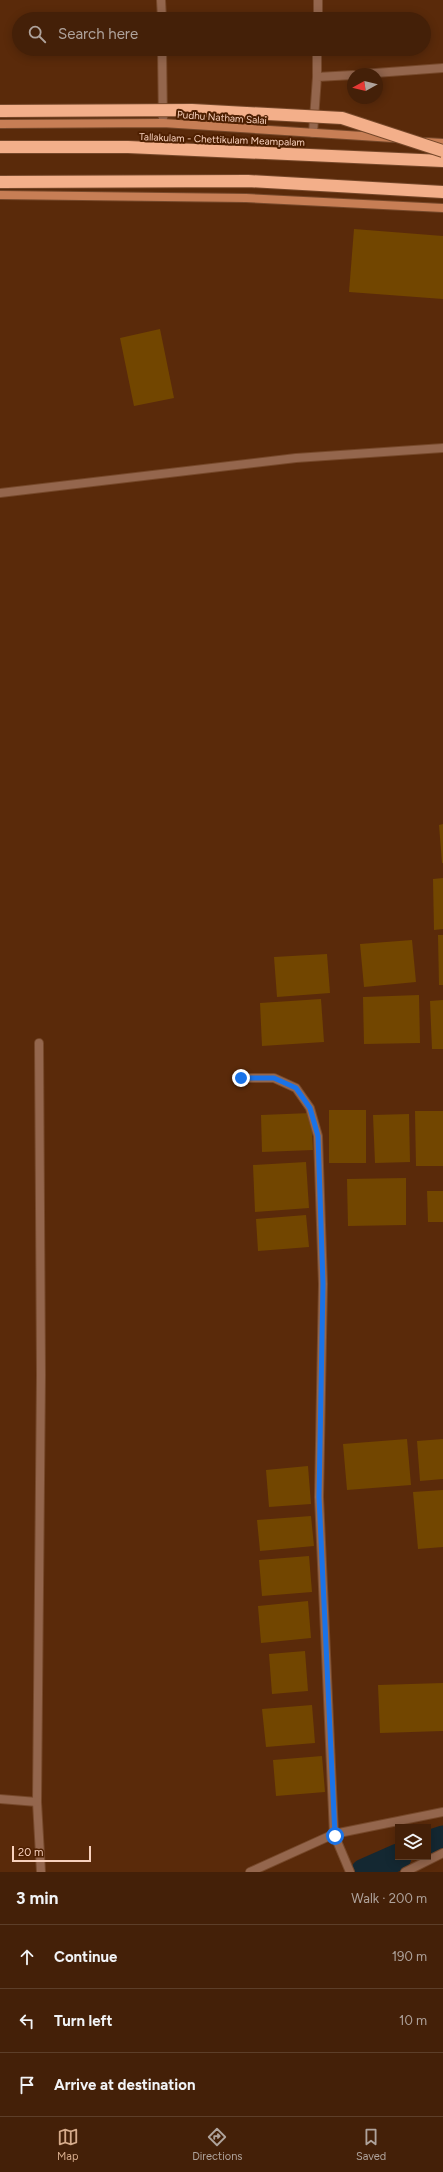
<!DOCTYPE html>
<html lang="en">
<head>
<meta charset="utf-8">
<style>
  :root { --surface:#442008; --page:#4e2d16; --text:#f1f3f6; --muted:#afa39c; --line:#5c3e29; --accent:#d6ab8b }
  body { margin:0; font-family:Figtree,sans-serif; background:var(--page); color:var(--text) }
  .controls { position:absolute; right:12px; bottom:12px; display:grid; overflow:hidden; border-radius:0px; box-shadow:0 2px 10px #0003 }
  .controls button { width:36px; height:36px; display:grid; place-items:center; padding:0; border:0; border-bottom:1px solid var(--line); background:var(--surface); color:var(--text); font:20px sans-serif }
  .compass { position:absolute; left:347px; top:68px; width:36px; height:36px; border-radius:50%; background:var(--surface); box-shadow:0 2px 10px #0003; rotate:262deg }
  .scale { position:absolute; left:12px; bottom:10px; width:79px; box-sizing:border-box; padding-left:4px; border:2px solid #f8d1bd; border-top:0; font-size:11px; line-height:14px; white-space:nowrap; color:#f8d1bd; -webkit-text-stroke:3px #4e1f00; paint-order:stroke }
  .stop { position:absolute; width:12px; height:12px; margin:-9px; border:3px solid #1a73e8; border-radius:50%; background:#fff }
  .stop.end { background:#1a73e8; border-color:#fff; box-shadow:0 1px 4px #0008 }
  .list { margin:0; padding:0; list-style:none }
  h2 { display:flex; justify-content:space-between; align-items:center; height:52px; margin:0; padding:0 16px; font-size:17px }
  h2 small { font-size:13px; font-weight:400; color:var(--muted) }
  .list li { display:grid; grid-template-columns:26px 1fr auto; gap:12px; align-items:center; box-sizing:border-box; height:64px; padding:0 16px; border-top:1px solid var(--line) }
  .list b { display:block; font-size:15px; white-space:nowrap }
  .list em { font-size:13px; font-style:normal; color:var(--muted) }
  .icon { flex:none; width:22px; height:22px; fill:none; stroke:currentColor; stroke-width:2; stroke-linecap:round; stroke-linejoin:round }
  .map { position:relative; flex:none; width:443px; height:1872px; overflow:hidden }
  .search { position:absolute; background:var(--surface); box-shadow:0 2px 10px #0003; left:12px; right:12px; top:12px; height:44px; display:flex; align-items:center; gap:10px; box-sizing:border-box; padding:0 14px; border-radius:22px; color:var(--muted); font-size:15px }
  .sheet { height:244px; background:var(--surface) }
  nav { display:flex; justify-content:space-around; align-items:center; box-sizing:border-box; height:56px; border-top:1px solid var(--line); background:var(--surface); font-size:11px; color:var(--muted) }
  nav a { display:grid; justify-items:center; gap:2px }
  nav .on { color:var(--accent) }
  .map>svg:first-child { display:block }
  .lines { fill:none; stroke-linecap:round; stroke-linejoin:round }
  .canal { stroke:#142832; stroke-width:27 }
  .building { fill:#724600 }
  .street-casing { stroke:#76482a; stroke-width:10 }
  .secondary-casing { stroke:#76482a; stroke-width:10 }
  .highway-casing { stroke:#76482a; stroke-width:14 }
  .street { stroke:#94664d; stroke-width:8 }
  .secondary { stroke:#c77e55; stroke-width:8 }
  .highway { stroke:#f3af8a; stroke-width:12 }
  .highway-bridge-casing { stroke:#76482a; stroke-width:14; stroke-linecap:butt }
  .highway-bridge { stroke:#f3af8a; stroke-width:12 }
  .route { stroke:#1a73e8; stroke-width:5 }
  .labels { text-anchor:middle; stroke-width:4; stroke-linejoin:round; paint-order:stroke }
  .street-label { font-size:10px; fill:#f8d1bd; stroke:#4e1f00 }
</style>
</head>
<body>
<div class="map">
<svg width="443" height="1872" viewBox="0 0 443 1872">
  <rect width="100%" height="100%" fill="#5a2a0a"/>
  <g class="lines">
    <!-- canal -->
    <g class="canal">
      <polyline points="428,1844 443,1839"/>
      <polyline points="364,1872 398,1857"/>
    </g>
  </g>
  <!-- building -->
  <g class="building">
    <polygon points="354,229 443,236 443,299 349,292"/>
    <polygon points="160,329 174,398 134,406 120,338"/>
    <polygon points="443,824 443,863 442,863 439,825"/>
    <polygon points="443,878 443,929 434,930 433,879"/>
    <polygon points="438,935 443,935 443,985 439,985"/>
    <polygon points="412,940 416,982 364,987 360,944"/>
    <polygon points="327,954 330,993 277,997 274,957"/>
    <polygon points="419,995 420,1043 364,1044 363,997"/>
    <polygon points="321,999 324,1042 262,1046 260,1003"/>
    <polygon points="443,1000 443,1049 432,1049 430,1001"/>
    <rect x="329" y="1110" width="37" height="53"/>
    <polygon points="415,1111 443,1111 443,1166 416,1166"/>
    <polygon points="311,1113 313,1150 262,1152 261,1115"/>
    <polygon points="409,1114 410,1162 375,1163 373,1115"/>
    <polygon points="306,1162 309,1208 255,1212 253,1165"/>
    <polygon points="406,1178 406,1225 348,1226 347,1179"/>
    <polygon points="427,1191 443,1191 443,1222 428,1222"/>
    <polygon points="306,1215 309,1247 258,1251 256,1219"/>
    <polygon points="407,1439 411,1485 347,1490 343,1444"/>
    <polygon points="443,1439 443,1479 420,1481 417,1441"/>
    <polygon points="308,1466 311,1504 269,1507 266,1470"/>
    <polygon points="443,1490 443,1547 418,1549 413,1492"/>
    <polygon points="311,1516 314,1546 260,1551 257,1520"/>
    <polygon points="309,1556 312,1592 262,1596 259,1560"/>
    <polygon points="308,1601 311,1638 261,1643 258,1606"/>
    <polygon points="305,1651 308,1691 272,1694 269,1654"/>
    <polygon points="443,1683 443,1731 380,1733 378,1685"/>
    <polygon points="312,1705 315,1743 266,1747 262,1709"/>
    <polygon points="322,1756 325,1792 276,1796 273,1760"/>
  </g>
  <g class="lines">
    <defs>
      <g id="street">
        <polyline points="161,0 162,19"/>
        <polyline points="318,19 318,0"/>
        <polyline points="162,49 163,123"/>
        <polyline points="362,74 443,68"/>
        <polyline points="317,77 317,49"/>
        <polyline points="313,133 317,77 353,75"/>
        <polyline points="0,493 296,458 443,448"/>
        <polyline points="39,1043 41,1375 37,1802 41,1872"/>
        <polyline points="241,1078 274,1078 296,1088 310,1108 318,1136 323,1284 319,1497 334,1834 350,1872"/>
        <polyline points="0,1799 37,1802"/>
        <polyline points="250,1872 334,1834 443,1812"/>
        <polyline points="405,1872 443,1853"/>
      </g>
      <g id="secondary">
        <polyline points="0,124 163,123 393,138"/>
        <polyline points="426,142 443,143"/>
        <polyline points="0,195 246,198 443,208"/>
      </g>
      <g id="highway">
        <polyline points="0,147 128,147 443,161"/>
        <polyline points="0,182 248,181 443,192"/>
      </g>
    </defs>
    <!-- street casing -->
    <use href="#street" class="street-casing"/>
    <!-- secondary casing -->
    <use href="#secondary" class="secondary-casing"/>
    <!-- highway casing -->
    <use href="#highway" class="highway-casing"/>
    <!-- street -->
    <use href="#street" class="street"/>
    <!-- secondary -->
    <use href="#secondary" class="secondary"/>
    <!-- highway -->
    <use href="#highway" class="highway"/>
    <defs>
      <polyline id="highway-bridge" points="0,111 192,110 342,118 443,151"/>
    </defs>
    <!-- highway-bridge casing -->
    <use href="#highway-bridge" class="highway-bridge-casing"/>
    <!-- highway-bridge -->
    <use href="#highway-bridge" class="highway-bridge"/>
  </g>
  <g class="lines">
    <!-- route -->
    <polyline class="route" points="241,1078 274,1078 296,1088 310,1108 318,1136 323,1284 319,1497 335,1836"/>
  </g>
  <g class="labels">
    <!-- street labels -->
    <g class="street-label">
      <text transform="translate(222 117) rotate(4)" y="4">Pudhu Natham Salai</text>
      <text transform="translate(222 139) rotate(2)" y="4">Tallakulam - Chettikulam Meampalam</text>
    </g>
  </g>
</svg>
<div class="controls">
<button><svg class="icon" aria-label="layers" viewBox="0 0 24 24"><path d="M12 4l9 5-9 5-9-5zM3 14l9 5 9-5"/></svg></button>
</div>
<svg class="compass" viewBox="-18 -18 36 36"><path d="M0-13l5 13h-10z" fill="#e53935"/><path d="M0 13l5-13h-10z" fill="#afa39c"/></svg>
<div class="scale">20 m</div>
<div class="stop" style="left:335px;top:1836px"></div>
<div class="stop end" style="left:241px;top:1078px"></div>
<div class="search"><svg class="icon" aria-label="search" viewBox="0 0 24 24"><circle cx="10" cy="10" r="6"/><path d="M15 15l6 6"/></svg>Search here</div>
</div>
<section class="sheet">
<h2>3 min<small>Walk · 200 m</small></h2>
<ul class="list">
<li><svg class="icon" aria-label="ahead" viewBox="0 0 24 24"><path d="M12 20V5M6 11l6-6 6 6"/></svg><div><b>Continue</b></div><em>190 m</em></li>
<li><svg class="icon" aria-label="left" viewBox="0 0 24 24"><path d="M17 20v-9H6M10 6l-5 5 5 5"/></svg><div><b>Turn left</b></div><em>10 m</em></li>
<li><svg class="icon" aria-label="arrive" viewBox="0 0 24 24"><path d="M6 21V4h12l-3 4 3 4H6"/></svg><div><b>Arrive at destination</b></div></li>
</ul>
</section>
<nav>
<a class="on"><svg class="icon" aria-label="map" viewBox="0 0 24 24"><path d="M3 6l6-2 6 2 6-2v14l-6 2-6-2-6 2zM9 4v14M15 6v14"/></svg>Map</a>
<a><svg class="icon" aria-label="directions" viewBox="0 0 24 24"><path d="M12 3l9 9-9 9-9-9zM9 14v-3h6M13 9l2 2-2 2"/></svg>Directions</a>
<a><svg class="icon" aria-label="saved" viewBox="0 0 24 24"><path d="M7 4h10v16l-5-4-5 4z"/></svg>Saved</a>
</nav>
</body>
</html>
